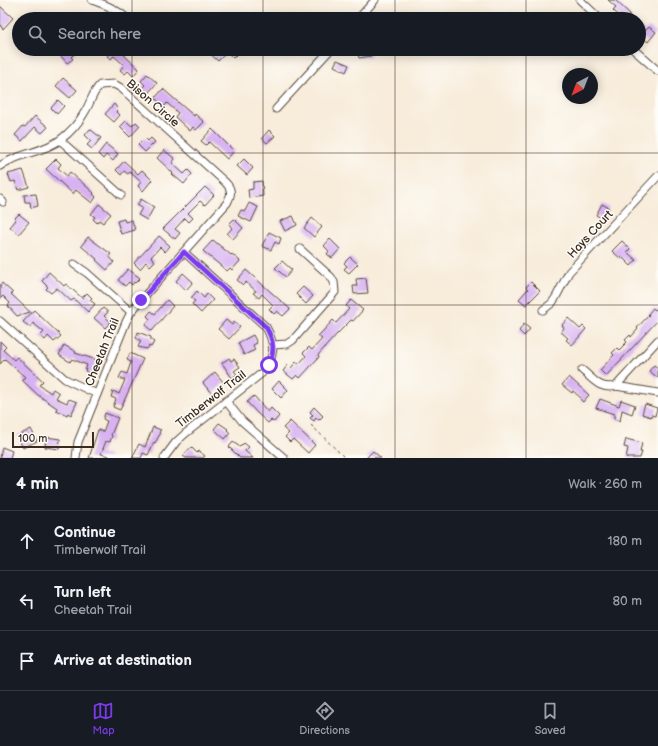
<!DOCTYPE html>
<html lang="en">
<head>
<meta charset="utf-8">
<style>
  :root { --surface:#171b24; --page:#20242c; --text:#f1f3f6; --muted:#9ea1a6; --line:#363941; --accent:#7c3aed }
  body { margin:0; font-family:"Balsamiq Sans",sans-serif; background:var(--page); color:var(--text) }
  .compass { position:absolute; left:562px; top:68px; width:36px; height:36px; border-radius:50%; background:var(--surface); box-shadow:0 2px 10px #0003; rotate:222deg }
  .scale { position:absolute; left:12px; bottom:10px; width:82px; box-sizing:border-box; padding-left:4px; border:2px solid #3b2a1e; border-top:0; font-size:11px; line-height:14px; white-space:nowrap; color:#3b2a1e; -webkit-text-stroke:3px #fdfcf7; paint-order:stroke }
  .stop { position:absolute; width:12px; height:12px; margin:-9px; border:3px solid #7c3aed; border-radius:50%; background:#fff }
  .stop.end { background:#7c3aed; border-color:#fff; box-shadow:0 1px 4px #0008 }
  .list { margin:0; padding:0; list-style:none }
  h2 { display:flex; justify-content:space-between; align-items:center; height:52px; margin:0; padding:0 16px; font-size:17px }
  h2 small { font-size:13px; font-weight:400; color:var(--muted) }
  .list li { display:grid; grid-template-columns:26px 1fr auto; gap:12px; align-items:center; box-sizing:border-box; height:60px; padding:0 16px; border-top:1px solid var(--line) }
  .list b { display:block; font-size:15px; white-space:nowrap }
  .list p { margin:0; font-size:13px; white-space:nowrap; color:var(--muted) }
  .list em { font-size:13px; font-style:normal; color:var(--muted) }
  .icon { flex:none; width:22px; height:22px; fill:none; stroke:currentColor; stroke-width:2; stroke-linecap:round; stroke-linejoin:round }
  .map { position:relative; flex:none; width:658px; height:458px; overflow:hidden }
  .search { position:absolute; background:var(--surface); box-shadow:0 2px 10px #0003; left:12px; right:12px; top:12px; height:44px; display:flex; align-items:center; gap:10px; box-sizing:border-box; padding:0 14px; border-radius:22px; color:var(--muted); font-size:15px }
  .sheet { height:232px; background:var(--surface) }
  nav { display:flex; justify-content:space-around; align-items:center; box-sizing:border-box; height:56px; border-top:1px solid var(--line); background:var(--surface); font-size:11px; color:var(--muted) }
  nav a { display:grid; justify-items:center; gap:2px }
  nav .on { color:var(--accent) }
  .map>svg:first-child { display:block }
  .building { fill:#d7b1f2 }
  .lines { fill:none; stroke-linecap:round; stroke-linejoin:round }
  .minor-casing { stroke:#57473a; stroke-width:9 }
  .path { stroke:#57473a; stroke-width:1; stroke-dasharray:3 3; stroke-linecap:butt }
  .minor { stroke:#fff; stroke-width:7 }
  .route { stroke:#7c3aed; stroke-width:5 }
  .grid { fill:none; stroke:#3b2a1e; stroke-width:1; stroke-opacity:0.55 }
  .labels { text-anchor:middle; stroke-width:3; stroke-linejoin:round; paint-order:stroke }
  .street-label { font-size:12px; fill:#3b2a1e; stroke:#fdfcf7 }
</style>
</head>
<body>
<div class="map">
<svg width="658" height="458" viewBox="0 0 658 458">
  <rect width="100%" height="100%" fill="#fdfcf7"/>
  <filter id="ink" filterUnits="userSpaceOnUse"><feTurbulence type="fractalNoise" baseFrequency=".025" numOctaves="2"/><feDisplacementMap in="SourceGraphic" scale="8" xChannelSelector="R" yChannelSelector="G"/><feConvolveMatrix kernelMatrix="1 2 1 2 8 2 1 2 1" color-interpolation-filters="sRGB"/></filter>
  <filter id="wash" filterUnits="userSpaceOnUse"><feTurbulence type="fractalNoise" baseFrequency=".012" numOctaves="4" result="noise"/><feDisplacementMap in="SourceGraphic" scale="16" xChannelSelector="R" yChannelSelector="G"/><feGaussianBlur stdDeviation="0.9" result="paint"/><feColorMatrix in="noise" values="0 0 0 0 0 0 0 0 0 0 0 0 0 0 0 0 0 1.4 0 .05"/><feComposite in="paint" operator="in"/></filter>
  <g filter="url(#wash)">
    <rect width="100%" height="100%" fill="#f8ecda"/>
    <g id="blocks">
      <!-- building -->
      <g class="building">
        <polygon points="608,0 615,0 630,14 628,15 633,19 625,19 620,15 619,16 613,10 616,7"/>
        <polygon points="0,6 13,18 3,29 0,25"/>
        <polygon points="639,25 645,31 649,27 656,32 648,42 639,34"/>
        <polygon points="67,49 75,49 77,51 71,57 73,59 67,63 60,55"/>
        <polygon points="113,49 121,49 126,54 124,55 139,69 133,76 128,71 125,74 120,70 124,65 114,56 111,59 107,56"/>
        <polygon points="205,49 242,49 233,58 227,52 218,61"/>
        <polygon points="357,49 370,49 371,56 359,58"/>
        <polygon points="337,60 349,65 346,72 334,66"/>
        <polygon points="147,74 157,83 148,93 142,88 145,85 141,81"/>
        <polygon points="63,78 77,90 70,98 56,86"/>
        <polygon points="163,89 194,116 195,114 204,122 196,130 193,127 190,131 175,117 178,113 167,103 164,107 155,98"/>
        <polygon points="58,100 64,106 57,114 51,108"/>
        <polygon points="114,104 118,109 116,111 120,115 114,122 105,114"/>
        <polygon points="35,116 48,127 42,133 35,127 22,141 15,135 23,126 25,127"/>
        <polygon points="126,121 132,126 136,122 140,126 130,137 120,127"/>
        <polygon points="90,129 101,138 92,149 87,145 91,141 85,135"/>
        <polygon points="212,129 234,151 227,159 209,142 206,145 201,141"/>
        <polygon points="269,130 275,136 267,143 262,138"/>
        <polygon points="145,138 148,141 151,138 155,142 145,152 138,145"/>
        <polygon points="106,144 118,154 113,161 106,155 103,159 98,154"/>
        <polygon points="164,150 175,159 172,163 184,174 188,170 192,174 184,184 172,174 173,173 157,158"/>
        <polygon points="56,159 61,164 58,168 67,176 70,172 94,193 93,194 96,197 92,203 76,190 73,194 46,169"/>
        <polygon points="244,159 253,168 247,175 237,166"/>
        <polygon points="124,161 138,174 142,170 152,180 143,191 138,186 141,182 130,172 128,174 124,171 121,175 116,170"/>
        <polygon points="23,170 29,187 18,190 15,181 11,182 8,174"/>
        <polygon points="262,181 263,196 249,198 248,190 253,189 253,182"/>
        <polygon points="205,187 214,195 205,205 200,201 188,213 193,218 189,222 185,218 175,229 180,233 175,239 163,229"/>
        <polygon points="36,194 38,206 31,208 30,202 25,202 24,195"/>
        <polygon points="141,199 154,207 147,220 138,215 142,208 137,205"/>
        <polygon points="249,203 258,207 251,222 238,216 241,210 245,211"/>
        <polygon points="99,204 111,214 103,223 99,220 97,223 93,219 95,217 91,214"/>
        <polygon points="602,204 609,208 603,219 596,215"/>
        <polygon points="19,214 29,222 19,234 10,227 16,220 14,219"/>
        <polygon points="293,216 297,225 285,231 280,221"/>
        <polygon points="312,218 322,227 314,237 304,228"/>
        <polygon points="124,219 125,222 132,220 135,230 121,234 117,221"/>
        <polygon points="234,219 243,228 233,239 227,234 232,228 229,224"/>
        <polygon points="269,232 281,238 279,244 275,242 271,250 262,246"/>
        <polygon points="159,236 170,246 165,252 160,247 151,257 155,261 150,266 146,262 140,269 134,263"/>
        <polygon points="88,237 111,254 109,256 114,262 107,270 96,260 97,259 81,246"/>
        <polygon points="330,239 340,249 332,258 327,254 329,251 324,246"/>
        <polygon points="213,240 231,255 232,254 240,261 232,270 230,268 227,271 203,251"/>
        <polygon points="622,241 630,249 627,252 636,260 631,266 622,257 621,259 612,251"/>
        <polygon points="350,257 358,264 349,273 344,269 347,266 344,263"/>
        <polygon points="282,261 292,270 286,277 275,268"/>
        <polygon points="128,269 140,278 135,283 134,282 132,285 129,282 125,286 118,280"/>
        <polygon points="246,270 290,309 283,316 277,311 274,314 269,309 273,305 262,294 259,298 253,293 256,291 246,282 243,285 237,280"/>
        <polygon points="49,272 64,286 66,284 82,298 87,293 92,298 90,300 95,304 88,312 74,299 71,301 57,288 51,293 46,289 48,287 42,281"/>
        <polygon points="183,273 193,282 186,290 176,281"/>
        <polygon points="366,278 368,293 354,294 353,286 357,286 356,279"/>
        <polygon points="531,282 540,291 526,305 519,299 528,289 526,287"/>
        <polygon points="2,283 13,293 11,294 30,312 17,316 8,306 10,303 3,296 0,299 0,286"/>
        <polygon points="303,287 313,296 306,304 296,294"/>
        <polygon points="197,291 204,298 207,294 213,300 201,313 192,304 195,301 191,298"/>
        <polygon points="167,300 173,306 152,331 145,325 150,319 147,316 151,311 155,314"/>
        <polygon points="351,300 363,310 353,321 351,320 337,334 318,355 319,357 300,378 297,375 293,379 283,371 288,365 291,368 296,362 299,364 306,356 303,353 309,347 312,350 322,339 318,336 323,331 333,320 336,323 349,309 346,306"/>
        <polygon points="103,308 108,312 104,316 111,322 105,328 94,318"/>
        <polygon points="653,308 655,310 658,308 658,320 606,376 600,370 614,355 612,353 617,348 619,350 627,342 625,340 630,335 631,337 638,329 637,328 649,315 648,314"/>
        <polygon points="34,310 61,336 54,342 48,336 45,340 40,336 44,332 33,323 30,327 23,322"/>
        <polygon points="568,318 580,329 583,326 586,329 572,345 566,340 568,338 561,332 564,328 562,325"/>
        <polygon points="226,320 232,325 234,322 240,327 229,339 218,329"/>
        <polygon points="524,324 530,329 524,336 519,331"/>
        <polygon points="138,332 151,337 151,340 154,342 151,347 149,346 147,349 138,347 141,341 136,338"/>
        <polygon points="253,335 257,343 253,345 255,350 244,355 238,343"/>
        <polygon points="0,341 6,347 3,350 14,360 17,357 43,381 39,385 51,393 53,389 59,393 56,398 67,403 69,399 77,402 71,415 68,413 67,415 56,410 57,408 38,395 22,380 25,377 5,359 0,364"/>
        <polygon points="64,345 76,352 75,353 97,360 91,374 85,371 87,365 72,359 70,362 59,355"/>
        <polygon points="130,353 143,359 120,410 113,407 116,399 111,397 113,391 119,394 125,380 119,378 122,372 127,374 131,362 127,360"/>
        <polygon points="229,358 231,361 234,359 240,367 234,371 237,374 232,378 222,363"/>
        <polygon points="654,365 658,368 658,378 649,371"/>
        <polygon points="215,372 224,383 212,394 203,383"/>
        <polygon points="569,377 589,395 583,402 580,399 581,398 573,391 572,393 562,385"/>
        <polygon points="279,381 288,390 281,398 272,389"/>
        <polygon points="254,396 268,412 271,408 279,416 274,422 271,420 268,423 257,413 247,402"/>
        <polygon points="600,399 619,406 621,400 635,405 632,414 622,410 620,421 614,419 614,414 596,408"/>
        <polygon points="645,404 657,408 655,416 651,415 651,417 642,414"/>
        <polygon points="314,407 323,416 319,420 316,418 314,421 310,418 313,415 310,412"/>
        <polygon points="105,413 118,418 111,435 112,436 110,442 106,441 101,454 109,456 109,458 89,458 98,430 103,432 107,421 103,419"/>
        <polygon points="290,421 315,445 308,453 293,439 290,442 285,437 289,433 283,428"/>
        <polygon points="219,423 228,429 227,430 230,433 225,439 214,429"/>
        <polygon points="153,427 161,430 159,432 160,434 155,443 154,442 148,455 143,453 141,458 132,458 139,444 145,447"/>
        <polygon points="31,429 37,441 23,448 17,436"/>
        <polygon points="46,437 60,439 59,449 45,447"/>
        <polygon points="626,439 642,443 640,452 642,452 640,458 626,458 628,448 624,447"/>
        <polygon points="233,442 240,447 244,443 249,447 245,451 253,458 240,458 229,447"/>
        <polygon points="2,447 12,451 10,458 0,458"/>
        <polygon points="191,447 197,453 199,451 205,456 203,458 186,458 183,456"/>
        <polygon points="373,451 381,458 366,458"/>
      </g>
    </g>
  </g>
  <g filter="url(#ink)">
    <use href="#blocks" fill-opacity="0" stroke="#57473a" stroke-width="1"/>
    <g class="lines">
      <defs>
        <g id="minor">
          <path d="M92,0C106,5 116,9 128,19"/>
          <polyline points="580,0 600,19"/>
          <polyline points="358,19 375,0"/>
          <polyline points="633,49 658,71"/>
          <polyline points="276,109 331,49"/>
          <polyline points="60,140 121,195"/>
          <path d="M0,166C18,153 42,153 60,140C71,132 80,121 86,110C91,101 93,92 100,85L114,84L121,88L225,182C232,189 232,194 227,203L141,300L131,312L126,322L78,442L76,458"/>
          <polyline points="0,199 3,202"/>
          <polyline points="74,264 87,273 131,312"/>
          <polyline points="543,310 552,303 556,297 569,272 658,176"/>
          <polyline points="0,321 65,379 97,394"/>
          <polyline points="273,345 287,344 293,340 335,292 334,282 331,277 300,249"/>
          <path d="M582,370C594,380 600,390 616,386L658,393"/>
          <polyline points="616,386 658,340"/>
          <polyline points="226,401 242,421 284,458"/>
          <path d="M164,458L176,442L186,433L262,373C275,357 276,345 266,327L184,252"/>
        </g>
      </defs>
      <!-- minor casing -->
      <use href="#minor" class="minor-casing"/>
      <!-- path -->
      <polyline class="path" points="311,425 345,458"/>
      <!-- minor -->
      <use href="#minor" class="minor"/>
    </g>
  </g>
  <g class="lines" filter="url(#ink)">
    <!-- route -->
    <path class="route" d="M141,300L184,252L266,327C274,341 275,350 269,365"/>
  </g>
  <!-- grid -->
  <path class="grid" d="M132,0V19M263,0V19M395,0V19M526,0V19M132,49V458M263,49V458M395,49V458M526,49V458M0,153H658M0,305H658"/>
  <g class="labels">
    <!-- street labels -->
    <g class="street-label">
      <text transform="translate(153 103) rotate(41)" y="4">Bison Circle</text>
      <text transform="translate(590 234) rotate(-47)" y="4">Hays Court</text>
      <text transform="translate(102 352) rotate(-68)" y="4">Cheetah Trail</text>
      <text transform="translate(211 399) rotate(-38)" y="4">Timberwolf Trail</text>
    </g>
  </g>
</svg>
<svg class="compass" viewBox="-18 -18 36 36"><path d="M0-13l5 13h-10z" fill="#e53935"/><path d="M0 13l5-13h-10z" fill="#9ea1a6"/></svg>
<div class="scale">100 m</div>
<div class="stop" style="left:269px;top:365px"></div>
<div class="stop end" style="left:141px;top:300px"></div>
<div class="search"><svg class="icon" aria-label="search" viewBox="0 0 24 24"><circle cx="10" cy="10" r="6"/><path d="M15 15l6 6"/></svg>Search here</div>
</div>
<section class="sheet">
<h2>4 min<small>Walk · 260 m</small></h2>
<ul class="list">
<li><svg class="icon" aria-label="ahead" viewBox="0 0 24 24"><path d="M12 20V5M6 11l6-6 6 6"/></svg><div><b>Continue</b><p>Timberwolf Trail</p></div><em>180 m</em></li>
<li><svg class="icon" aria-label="left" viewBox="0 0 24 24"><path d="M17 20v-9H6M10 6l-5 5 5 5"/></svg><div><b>Turn left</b><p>Cheetah Trail</p></div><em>80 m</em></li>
<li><svg class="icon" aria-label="arrive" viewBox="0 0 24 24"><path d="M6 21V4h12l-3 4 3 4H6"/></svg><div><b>Arrive at destination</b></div></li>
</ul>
</section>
<nav>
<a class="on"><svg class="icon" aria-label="map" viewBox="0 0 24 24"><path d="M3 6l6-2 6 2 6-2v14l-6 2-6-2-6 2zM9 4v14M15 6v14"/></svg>Map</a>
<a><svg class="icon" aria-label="directions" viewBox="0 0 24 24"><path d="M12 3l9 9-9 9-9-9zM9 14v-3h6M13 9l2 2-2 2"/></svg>Directions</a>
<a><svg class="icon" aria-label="saved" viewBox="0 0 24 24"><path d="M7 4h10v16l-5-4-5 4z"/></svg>Saved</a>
</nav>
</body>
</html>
